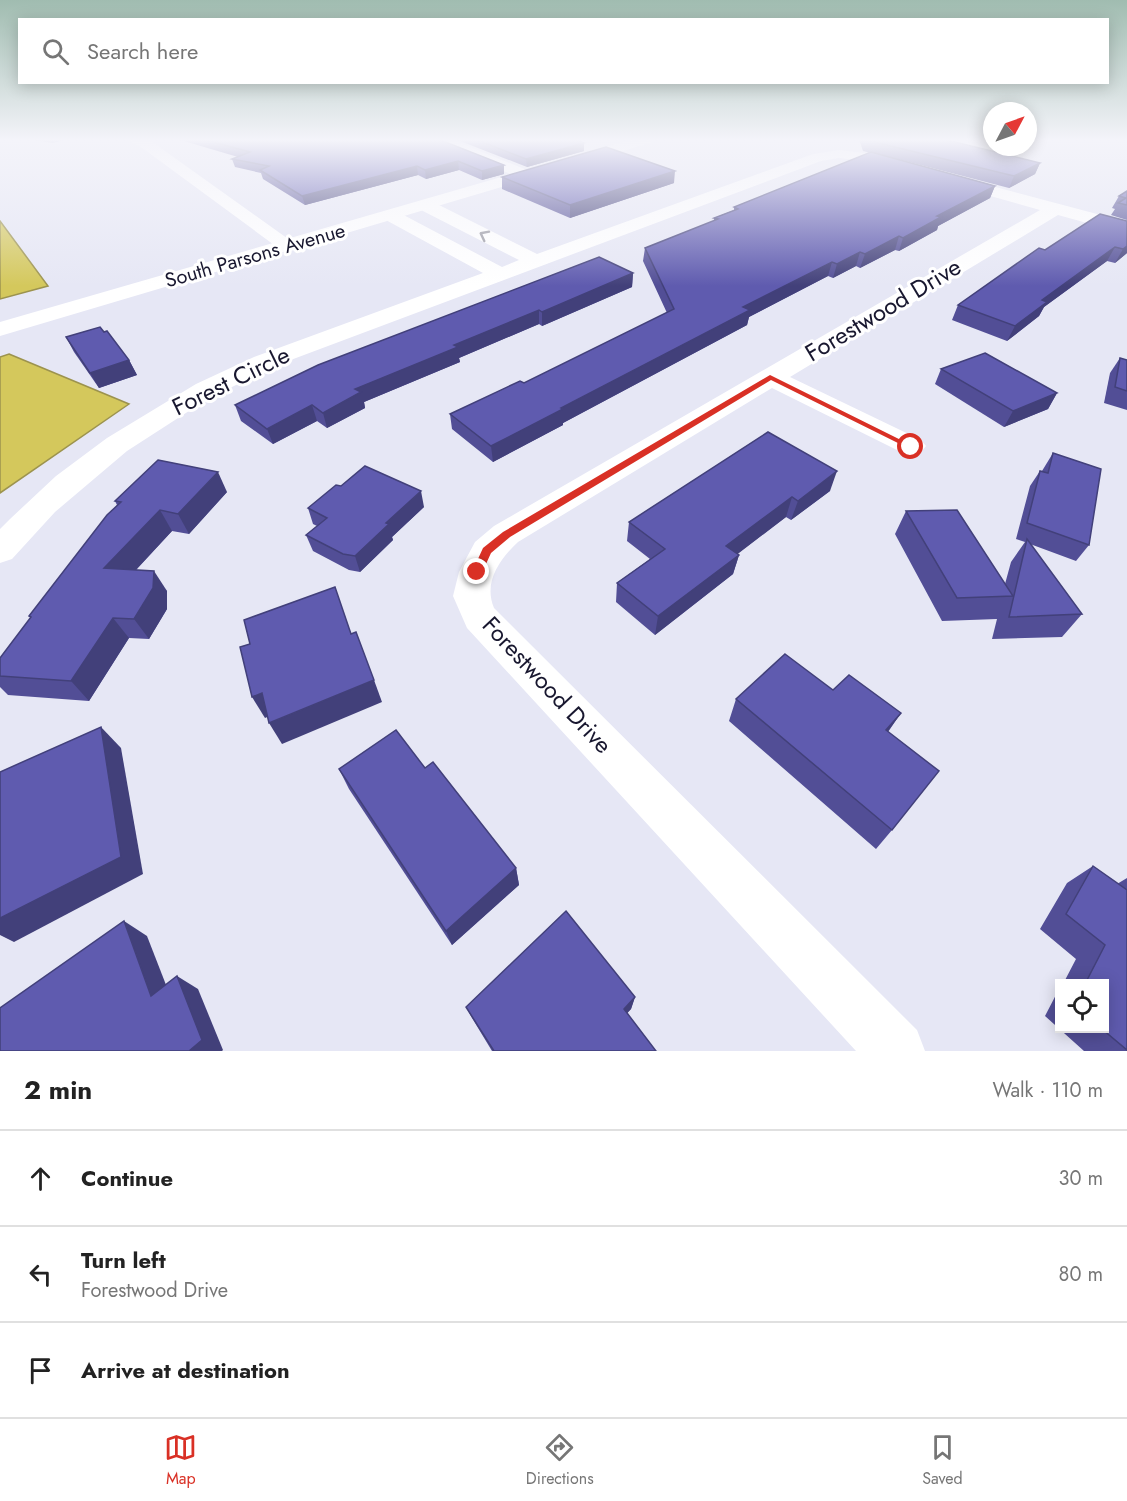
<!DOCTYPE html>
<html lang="en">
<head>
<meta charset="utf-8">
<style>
  :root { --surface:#fff; --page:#f2f2f2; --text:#222; --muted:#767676; --line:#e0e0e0; --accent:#d93025 }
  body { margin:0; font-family:Jost,sans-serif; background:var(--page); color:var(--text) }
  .controls { position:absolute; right:18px; bottom:18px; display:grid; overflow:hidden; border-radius:0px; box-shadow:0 3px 15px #0003 }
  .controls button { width:54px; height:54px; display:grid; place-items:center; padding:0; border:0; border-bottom:2px solid var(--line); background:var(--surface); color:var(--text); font:30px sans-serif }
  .compass { position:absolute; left:983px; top:102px; width:54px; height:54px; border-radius:50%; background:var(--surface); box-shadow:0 3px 15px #0003; rotate:49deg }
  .stop { position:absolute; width:18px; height:18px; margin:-14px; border:4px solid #d93025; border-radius:50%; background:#fff }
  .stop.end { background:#d93025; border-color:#fff; box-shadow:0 2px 6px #0008 }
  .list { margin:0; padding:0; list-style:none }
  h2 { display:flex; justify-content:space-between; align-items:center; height:78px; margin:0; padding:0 24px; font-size:26px }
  h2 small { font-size:20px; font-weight:400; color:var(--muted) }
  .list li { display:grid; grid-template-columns:39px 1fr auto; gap:18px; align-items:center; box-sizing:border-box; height:96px; padding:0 24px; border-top:2px solid var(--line) }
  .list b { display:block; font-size:22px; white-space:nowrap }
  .list p { margin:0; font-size:20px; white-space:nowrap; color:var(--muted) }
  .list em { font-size:20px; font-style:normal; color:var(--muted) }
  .icon { flex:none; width:33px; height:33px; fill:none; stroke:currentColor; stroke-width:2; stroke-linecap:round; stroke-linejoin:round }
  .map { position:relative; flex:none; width:1127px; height:1051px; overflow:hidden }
  .search { position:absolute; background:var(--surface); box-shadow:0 3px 15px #0003; left:18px; right:18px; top:18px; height:66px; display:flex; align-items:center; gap:15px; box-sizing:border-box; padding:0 21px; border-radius:0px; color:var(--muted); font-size:22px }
  .sheet { height:366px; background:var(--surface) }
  nav { display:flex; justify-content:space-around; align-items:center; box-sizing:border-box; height:84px; border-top:2px solid var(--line); background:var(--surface); font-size:16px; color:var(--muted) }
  nav a { display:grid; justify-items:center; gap:3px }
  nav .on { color:var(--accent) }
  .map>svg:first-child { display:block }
  .water { fill:#d4c85c; stroke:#9c934e; stroke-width:1.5 }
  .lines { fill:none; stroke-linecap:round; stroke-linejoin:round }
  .minor { fill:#fff; fill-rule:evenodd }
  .major { fill:#fff; fill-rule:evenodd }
  .wall { fill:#524e96 }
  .shaded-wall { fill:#42407a }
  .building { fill:#5f5baf; stroke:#42407a; stroke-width:1.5 }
  .oneway { stroke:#9797a1 }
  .route { fill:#d93025 }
  .labels { text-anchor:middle; stroke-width:6; stroke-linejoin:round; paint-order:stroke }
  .far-street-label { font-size:20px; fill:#18172f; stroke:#fff }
  .street-label { font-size:24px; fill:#18172f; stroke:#fff }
</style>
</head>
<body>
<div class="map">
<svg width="1127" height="1051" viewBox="0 0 1127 1051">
  <rect width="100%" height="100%" fill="#e6e7f5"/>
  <!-- water -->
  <g class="water">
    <polygon points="0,221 48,286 0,299"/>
    <polygon points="9,354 129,404 0,493 0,357"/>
  </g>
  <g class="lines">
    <!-- minor -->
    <g class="minor">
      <polygon points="125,139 151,141 298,246 295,250 281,250 141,147"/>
      <polygon points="431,139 450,139 532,172 534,175 526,180 520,178 433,142"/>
      <path d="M839,150L872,154L1127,222V234L1058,215L790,377L921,440L926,446L921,452L911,455L901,452L772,388L518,542C500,559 483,582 494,608L917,1030L925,1051H856L467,628L453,596L459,572L475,542L494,526L1040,210L866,161L839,158L821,161L272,367L206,400L127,451L55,512L12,559L0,563V529L10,519L56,476L107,438L196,384L254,357L483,273L384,219L381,215L384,211H396L502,267L519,260L419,209L416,205L419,201H431L537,254L813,154Z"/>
    </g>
    <!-- major -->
    <polygon class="major" points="633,139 655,139 653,142 0,336 0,322"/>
  </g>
  <!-- wall -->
  <g class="wall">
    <polygon points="29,139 68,139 52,143"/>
    <polygon points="177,139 438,139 504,174 482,180 459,170 426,179 418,175 305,205 263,179 261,173 235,167 232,159 238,157"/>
    <polygon points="455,139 573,139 584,151 527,167"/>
    <polygon points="859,139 943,139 1040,163 1035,174 1009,188 886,156 995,186 990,198 938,226 937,230 899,251 895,250 860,268 856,266 833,278 828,276 749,317 747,325 563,423 563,425 493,462 452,429 450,414 524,383 667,313 643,261 645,248 714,221 714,218 734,210 734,207 871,153 863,151"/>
    <polygon points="502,177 674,183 570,218 502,189"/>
    <polygon points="1127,191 1127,220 1111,215 1115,209 1112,208 1119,196"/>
    <polygon points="1127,221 1127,253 1115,263 1107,261 1044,307 1039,316 1007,341 952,320 958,305 1045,250"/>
    <polygon points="633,273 632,287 542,326 539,324 459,358 460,362 364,402 365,408 327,428 317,421 273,444 241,421 235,405"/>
    <polygon points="104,332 129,360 137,375 99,388 74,352 66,337"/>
    <polygon points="1120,358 1127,360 1127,410 1104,403 1110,373"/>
    <polygon points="941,369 1057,393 1048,409 1004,427 935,384"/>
    <polygon points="1053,453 1089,545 1076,561 1030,544 1082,614 1062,637 992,639 997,619 942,621 895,534 906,511 1005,584 1011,562 1025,542 1016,539 1030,486 1040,471 1042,471"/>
    <polygon points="341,486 424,507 392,537 393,540 360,572 349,570 313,551 306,535 317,526 313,524 308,508"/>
    <polygon points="830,491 791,520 786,517 737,554 739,555 733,574 655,635 616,602 617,583 650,559 627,541 629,522"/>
    <polygon points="227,492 189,534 172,531 136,570 167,591 167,609 149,639 129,638 89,701 8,695 0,687 0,658 117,505 115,501"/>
    <polygon points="833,690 901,713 888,732 892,830 876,849 729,721 736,699"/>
    <polygon points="425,768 516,868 519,885 452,945 349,789 339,769"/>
    <polygon points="1093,866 1117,884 1127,878 1127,1051 1084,1051 1045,1016 1059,989 1059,1029 1104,1029 1104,984 1063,984 1076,959 1040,929 1067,883"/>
    <polygon points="635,997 631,1009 627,1013 656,1051 492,1051 472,1018 466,1007"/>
  </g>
  <!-- shaded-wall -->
  <g class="shaded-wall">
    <polygon points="50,139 68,139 52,143"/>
    <polygon points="584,143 584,151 527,167 526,159"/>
    <polygon points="458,161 459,170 426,179 425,170"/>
    <polygon points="1040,163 1035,174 1009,188 1014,176"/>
    <polygon points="504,165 504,174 482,180 482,171"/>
    <polygon points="417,166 418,175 305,205 302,196"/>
    <polygon points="675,171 674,183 570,218 570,205"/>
    <polygon points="995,186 990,198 938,226 937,230 899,251 903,238 937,216"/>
    <polygon points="899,236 895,250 860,268 865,254"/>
    <polygon points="1127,246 1127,253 1115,263 1123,249"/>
    <polygon points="1115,247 1107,261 1044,307 1039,316 1007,341 1015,326 1042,300"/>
    <polygon points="860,252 856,266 833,278 837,264"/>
    <polygon points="832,262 828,276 749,317 747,325 563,423 563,425 493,462 491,446 743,307"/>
    <polygon points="633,273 632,287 542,326 542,312"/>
    <polygon points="539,310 539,324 459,358 460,362 364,402 365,408 327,428 323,413 355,389 454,345"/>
    <polygon points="129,360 137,375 99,388 90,373"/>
    <polygon points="1057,393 1048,409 1004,427 1013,411"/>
    <polygon points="312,405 317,421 273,444 267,429"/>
    <polygon points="837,471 830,491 791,520 798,501"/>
    <polygon points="218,472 227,492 189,534 178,514"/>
    <polygon points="421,491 424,507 392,537 393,540 360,572 355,556 386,523"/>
    <polygon points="792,497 786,517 722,566 726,546"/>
    <polygon points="160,510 172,531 119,588 104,568"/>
    <polygon points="739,555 733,574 655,635 658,616"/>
    <polygon points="154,571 167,591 167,609 149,639 134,619"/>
    <polygon points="113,618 129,638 89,701 71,681"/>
    <polygon points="374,680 382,702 282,744 269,723"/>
    <polygon points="262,693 274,714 265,718 252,697"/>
    <polygon points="901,713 886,734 886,730"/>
    <polygon points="101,727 121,748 143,874 14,942 0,935 0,918"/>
    <polygon points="516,868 519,885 452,945 446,931"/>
    <polygon points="124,921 147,936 175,1008 151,996"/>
    <polygon points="177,976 198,989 223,1050 222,1051 189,1051"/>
    <polygon points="635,997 631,1009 621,1020 624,1009"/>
  </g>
  <!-- building -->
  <g class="building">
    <polygon points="202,139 438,139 504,165 482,171 458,161 425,170 417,166 302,196 260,170 269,166 232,159 250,152"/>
    <polygon points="475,139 573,139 584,143 526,159"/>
    <polygon points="866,139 943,139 1040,163 1014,176 866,140"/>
    <polygon points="606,147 675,171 570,205 502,177"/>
    <polygon points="871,152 995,186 937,216 941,217 903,238 899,236 865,254 860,252 837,264 832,262 743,307 750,310 561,408 563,409 491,446 450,414 520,381 524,383 674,309 645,248 718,219 714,218 738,209 734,207"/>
    <polygon points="1127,191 1127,205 1118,203 1126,198 1119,196"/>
    <polygon points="1100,214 1127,221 1127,246 1123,249 1115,247 1042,300 1047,302 1015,326 958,305 1039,248 1045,250"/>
    <polygon points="599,257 633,273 542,312 539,310 454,345 458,347 355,389 361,392 323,413 312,405 267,429 235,405 318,365"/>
    <polygon points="100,327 104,332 107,331 129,360 90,373 66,337"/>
    <polygon points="985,353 1057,393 1013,411 941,369"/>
    <polygon points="1120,358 1127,360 1127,391 1115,387"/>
    <polygon points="768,432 837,471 798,501 792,497 726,546 739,555 658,616 617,583 665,549 629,522"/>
    <polygon points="1053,453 1101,469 1089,545 1027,523 1040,471 1048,473"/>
    <polygon points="158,460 218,472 178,514 160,510 104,568 154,571 153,588 134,619 113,618 71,681 0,676 0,658 31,617 29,616 107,515 121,502 115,501"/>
    <polygon points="365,466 421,491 386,523 389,524 355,556 343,554 306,535 327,518 308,508 336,485 341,486"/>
    <polygon points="957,510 1013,596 957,598 906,511"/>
    <polygon points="1027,539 1082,614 1009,617"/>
    <polygon points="335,587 351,634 356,632 374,680 269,723 262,693 252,697 240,647 250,644 244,620"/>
    <polygon points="785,654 833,690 849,675 901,713 886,730 939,771 892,830 736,699"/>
    <polygon points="101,727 121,857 0,918 0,772"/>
    <polygon points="396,730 425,768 433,762 516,868 446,931 339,769"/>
    <polygon points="1093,866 1127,890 1127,1050 1102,1029 1104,1029 1104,984 1085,984 1105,945 1066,914"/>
    <polygon points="566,911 635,997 624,1009 656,1051 494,1051 466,1007"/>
    <polygon points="124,921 151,996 177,976 202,1040 189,1051 0,1051 0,1008"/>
  </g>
  <!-- one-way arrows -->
  <defs><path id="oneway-chevron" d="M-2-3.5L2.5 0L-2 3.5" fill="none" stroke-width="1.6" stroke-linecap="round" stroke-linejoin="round" transform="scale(1.5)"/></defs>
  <use class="oneway" href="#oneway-chevron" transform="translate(484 235) rotate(-153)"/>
  <!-- sky -->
  <linearGradient id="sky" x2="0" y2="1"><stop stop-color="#a0bcb0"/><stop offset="0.49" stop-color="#f4f4fa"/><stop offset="1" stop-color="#f4f4fa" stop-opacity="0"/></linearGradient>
  <rect width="1127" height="286" fill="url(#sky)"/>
  <!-- route -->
  <polygon class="route" points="770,375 915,447 908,448 771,380 510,537 491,553 481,575 473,575 472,572 483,548 503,532"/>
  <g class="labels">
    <!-- far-street labels -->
    <g class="far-street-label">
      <text transform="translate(255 255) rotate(-16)" y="7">South Parsons Avenue</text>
    </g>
    <!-- street labels -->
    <g class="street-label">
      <text transform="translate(883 310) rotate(-31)" y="8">Forestwood Drive</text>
      <text transform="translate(231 381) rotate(-26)" y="8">Forest Circle</text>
      <text transform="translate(547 685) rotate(47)" y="8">Forestwood Drive</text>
    </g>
  </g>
</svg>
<div class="controls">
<button><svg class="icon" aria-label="locate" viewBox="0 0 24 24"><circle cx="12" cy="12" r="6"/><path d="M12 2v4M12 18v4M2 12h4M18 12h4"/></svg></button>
</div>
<svg class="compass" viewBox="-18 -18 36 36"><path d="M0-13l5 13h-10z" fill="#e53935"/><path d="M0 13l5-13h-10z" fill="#767676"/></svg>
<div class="stop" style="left:911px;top:447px"></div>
<div class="stop end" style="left:477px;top:572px"></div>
<div class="search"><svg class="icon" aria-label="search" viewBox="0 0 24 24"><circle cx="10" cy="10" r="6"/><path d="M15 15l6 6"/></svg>Search here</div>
</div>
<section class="sheet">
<h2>2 min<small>Walk · 110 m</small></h2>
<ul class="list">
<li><svg class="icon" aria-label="ahead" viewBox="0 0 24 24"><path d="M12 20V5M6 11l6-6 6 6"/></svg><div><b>Continue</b></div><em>30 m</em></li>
<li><svg class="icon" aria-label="left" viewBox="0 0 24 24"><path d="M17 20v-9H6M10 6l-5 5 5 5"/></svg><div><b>Turn left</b><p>Forestwood Drive</p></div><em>80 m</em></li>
<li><svg class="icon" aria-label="arrive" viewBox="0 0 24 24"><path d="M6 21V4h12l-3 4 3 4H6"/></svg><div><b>Arrive at destination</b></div></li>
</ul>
</section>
<nav>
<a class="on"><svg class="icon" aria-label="map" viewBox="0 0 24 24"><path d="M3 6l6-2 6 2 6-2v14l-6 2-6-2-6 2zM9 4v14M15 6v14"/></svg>Map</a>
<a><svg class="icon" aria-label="directions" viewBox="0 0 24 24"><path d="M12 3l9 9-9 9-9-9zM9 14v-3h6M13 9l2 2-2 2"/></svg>Directions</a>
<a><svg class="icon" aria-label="saved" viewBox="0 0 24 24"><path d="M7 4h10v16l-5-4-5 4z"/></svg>Saved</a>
</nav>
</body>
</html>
